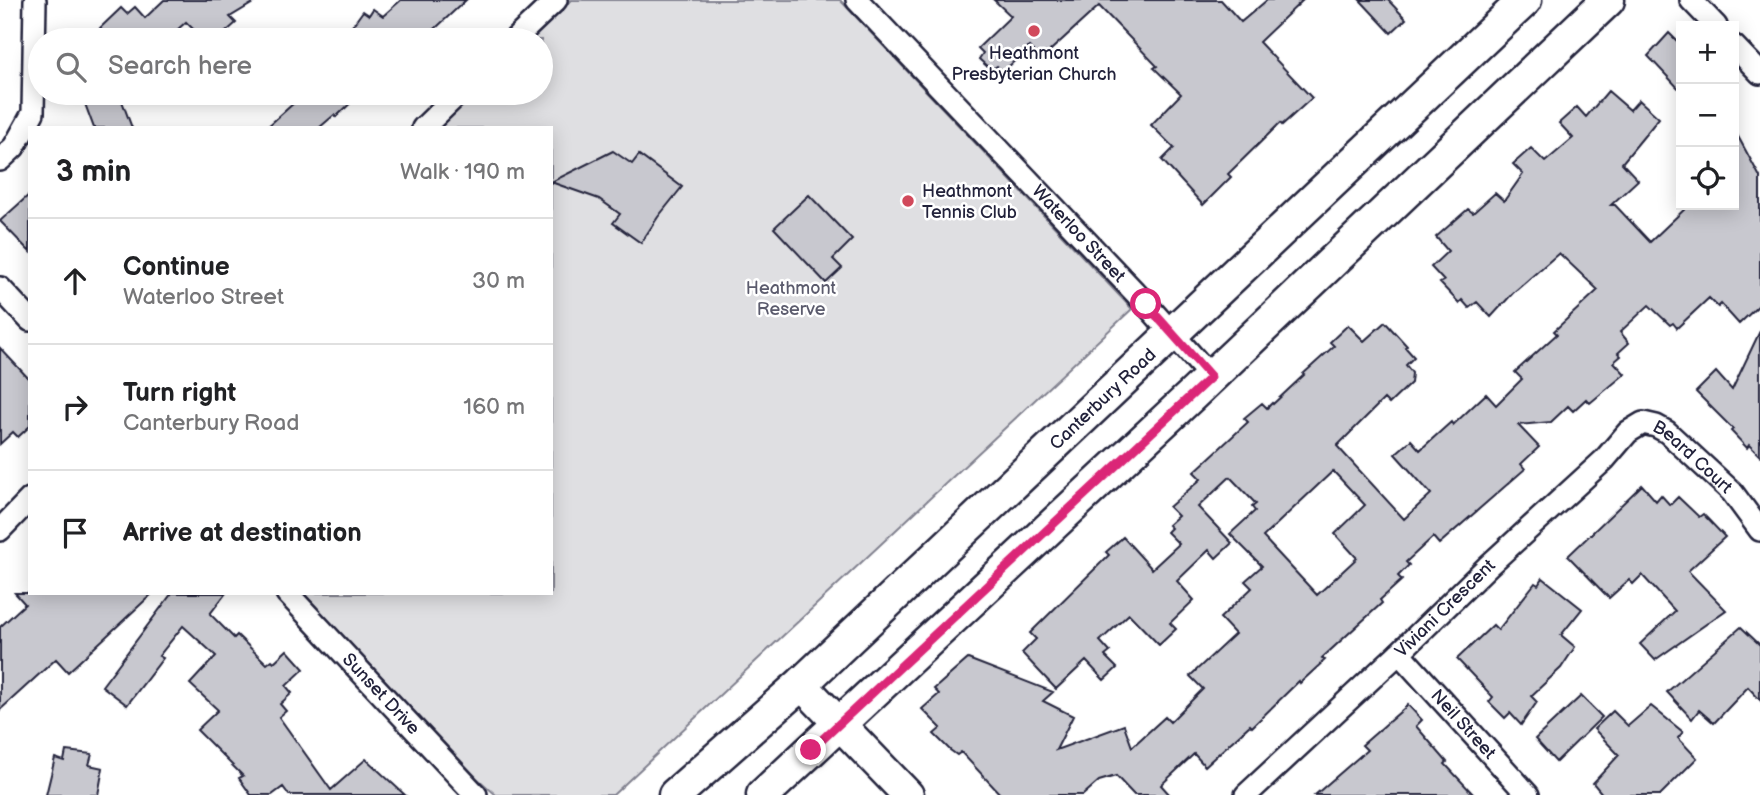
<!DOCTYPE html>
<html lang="en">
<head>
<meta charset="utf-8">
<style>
  :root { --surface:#fff; --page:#f6f6f6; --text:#202124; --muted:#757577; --line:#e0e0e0 }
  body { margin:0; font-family:"Balsamiq Sans",sans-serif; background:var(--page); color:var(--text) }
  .controls { position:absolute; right:21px; top:21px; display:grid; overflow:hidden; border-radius:0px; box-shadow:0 4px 18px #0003 }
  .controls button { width:63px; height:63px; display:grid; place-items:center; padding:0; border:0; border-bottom:2px solid var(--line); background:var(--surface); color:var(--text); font:35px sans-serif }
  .stop { position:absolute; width:21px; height:21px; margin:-16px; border:5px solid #db2777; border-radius:50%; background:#fff }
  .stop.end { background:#db2777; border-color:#fff; box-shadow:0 2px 7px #0008 }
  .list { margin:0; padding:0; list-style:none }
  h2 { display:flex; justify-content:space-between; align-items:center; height:91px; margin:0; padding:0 28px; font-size:30px }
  h2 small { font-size:23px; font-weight:400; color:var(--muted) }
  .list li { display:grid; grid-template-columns:46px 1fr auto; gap:21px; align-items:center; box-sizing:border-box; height:126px; padding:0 28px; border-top:2px solid var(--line) }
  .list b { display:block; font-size:26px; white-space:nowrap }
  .list p { margin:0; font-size:23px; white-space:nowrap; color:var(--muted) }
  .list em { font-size:23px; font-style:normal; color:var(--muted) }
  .icon { flex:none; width:38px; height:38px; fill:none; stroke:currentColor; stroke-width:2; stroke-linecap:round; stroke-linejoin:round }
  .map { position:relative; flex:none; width:1760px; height:795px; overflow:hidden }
  .search { position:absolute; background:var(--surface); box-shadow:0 4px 18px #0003; left:28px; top:28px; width:525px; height:77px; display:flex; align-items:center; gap:18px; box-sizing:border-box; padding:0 24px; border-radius:38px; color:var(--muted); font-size:26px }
  .panel { position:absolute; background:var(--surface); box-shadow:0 4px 18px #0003; left:28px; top:126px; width:525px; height:469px; border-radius:0px }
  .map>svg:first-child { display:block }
  .green { fill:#dfdfe2; stroke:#80808e; stroke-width:2 }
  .building { fill:#c8c8cf; stroke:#22223b; stroke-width:2; fill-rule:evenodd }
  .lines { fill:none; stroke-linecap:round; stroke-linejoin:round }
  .minor-casing { stroke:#22223b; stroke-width:26 }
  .secondary-casing { stroke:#22223b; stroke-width:35 }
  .primary-casing { stroke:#22223b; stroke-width:37 }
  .minor { stroke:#fff; stroke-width:21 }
  .secondary { stroke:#fff; stroke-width:30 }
  .primary { stroke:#fff; stroke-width:32 }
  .route { stroke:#db2777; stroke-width:9 }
  .poi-dot { fill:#d1495b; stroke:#fff; stroke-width:2.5 }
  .labels { text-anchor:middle; stroke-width:5; stroke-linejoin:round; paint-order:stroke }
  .poi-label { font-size:18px; fill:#22223b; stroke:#fff }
  .street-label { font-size:18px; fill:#22223b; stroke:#fff }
  .park-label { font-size:18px; fill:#5b5b6d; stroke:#fff }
</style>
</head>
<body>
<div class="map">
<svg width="1760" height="795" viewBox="0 0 1760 795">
  <rect width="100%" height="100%" fill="#fff"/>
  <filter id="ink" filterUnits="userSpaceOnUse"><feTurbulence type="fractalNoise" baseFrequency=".0143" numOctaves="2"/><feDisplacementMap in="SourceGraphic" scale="14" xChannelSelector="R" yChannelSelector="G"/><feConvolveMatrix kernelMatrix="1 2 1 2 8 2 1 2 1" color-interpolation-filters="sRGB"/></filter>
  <g filter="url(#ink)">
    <!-- green -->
    <polygon class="green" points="571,0 840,0 1132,309 613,795 496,795 477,778 303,593 551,593 551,128 435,128 473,93 541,93 541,40 529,40"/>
    <!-- building -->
    <g class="building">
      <polygon points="164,0 258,0 230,17 236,23 217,40 204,40 186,22 166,40 112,40 100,28 121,8 127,14 135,7 145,18"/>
      <polygon points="401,0 466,0 423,40 342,40 363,11 369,15 373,9 383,16"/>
      <polygon points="994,0 1221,0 1241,22 1267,0 1303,0 1259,42 1312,98 1282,125 1280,123 1228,174 1231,177 1203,205 1162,160 1174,148 1151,125 1181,94 1154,68 1157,66 1099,6 1041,59 1029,47 1003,72 997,66 991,70 979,59 983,53 978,48 1011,16"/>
      <polygon points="1360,0 1388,0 1406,19 1391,33"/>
      <polygon points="1669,33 1681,45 1681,91 1648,56"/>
      <path d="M1608,91L1630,110L1639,100L1659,118L1622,163L1638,180L1611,205H1615L1650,242L1689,205H1734V129L1760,177V304L1739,324L1721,304L1718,307L1709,298L1677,328L1673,323L1670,325L1649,305L1620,332L1629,343L1618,353L1621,356L1614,362L1625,374L1590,403L1586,399L1573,411L1568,406L1551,422L1518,425L1539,447L1521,464L1525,469L1439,544L1433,537L1406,562L1409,565L1398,576L1402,580L1380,600L1382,603L1322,658L1325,660L1300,683L1299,681L1252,727L1250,725L1205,766L1194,754L1161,785L1170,795H1134L1116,776L1099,781L1083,795H1001L961,752L957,755L950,750L934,734L941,728L922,709L939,694L934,689L968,659L1053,692L1043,701L1073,716L1056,750L1124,725L1132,747L1165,717L1170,722L1203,689L1190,676L1235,634L1220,618L1252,588L1245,581L1262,566L1230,534L1255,511L1252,507L1256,504L1230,477L1198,507L1232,543L1216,558L1209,550L1177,581L1194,600L1170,623L1176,629L1159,645L1129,614L1100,641L1110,652L1105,656L1117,668L1104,680L1086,661L1056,689L1022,653L1036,639L1030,633L1109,555L1106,552L1123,537L1152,569L1179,544L1167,532L1171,528L1168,525L1178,516L1169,507L1201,479L1194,472L1248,422L1244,418L1262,403L1267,408L1272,403L1273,404L1304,375L1303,374L1334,346L1330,342L1348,325L1364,341L1385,322L1407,346L1405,347L1414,357L1406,365L1412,373L1411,383L1389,404L1384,399L1337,446L1404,519L1431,494L1395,454L1411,440L1420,450L1451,422L1453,425L1486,394L1496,405L1522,379L1515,372L1557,334L1554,331L1598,290L1559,253L1513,293L1491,317L1477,302L1469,308L1462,300L1459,303L1440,283L1444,281L1431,267L1448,251L1436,237L1468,209L1473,213L1495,193L1504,201L1523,174L1513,164L1531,148L1545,162L1573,138L1559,123L1577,107L1586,117ZM1333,471L1365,505L1335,534L1357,558L1317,595L1263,537Z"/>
      <polygon points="81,93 119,93 132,128 94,128"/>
      <polygon points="305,93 361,93 336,117 334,115 319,128 266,128"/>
      <polygon points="613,151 632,164 639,155 682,187 658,217 641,243 613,223 620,214 599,199 551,182"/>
      <polygon points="30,194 30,252 0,221"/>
      <polygon points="809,195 852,240 833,259 842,268 826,283 774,228"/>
      <polygon points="1760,331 1760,456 1749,445 1747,448 1731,431 1733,429 1696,392 1716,372 1732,390"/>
      <polygon points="0,348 30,380 30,426 18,437 13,432 0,444"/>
      <polygon points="1642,485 1656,501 1661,495 1670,505 1678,497 1699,517 1703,514 1725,537 1688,571 1726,610 1655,660 1640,644 1675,611 1642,575 1633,584 1629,580 1609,598 1568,556"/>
      <polygon points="1543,578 1582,609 1561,635 1575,647 1561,668 1531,696 1537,702 1521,725 1510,713 1505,718 1489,702 1493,697 1457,659 1493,625 1498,630 1535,583 1538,585"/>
      <polygon points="15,593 153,593 68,672 56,659 0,710 0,627 25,604"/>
      <polygon points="172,593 226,593 210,614 234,638 237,635 267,664 272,660 274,662 287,650 304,669 286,686 292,693 280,704 286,711 279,717 331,790 366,759 405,795 289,795 283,787 272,795 251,795 239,778 243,776 197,730 218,710 190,684 216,656 183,626 159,656 163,658 127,705 102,686"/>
      <polygon points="1741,627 1760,645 1760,700 1748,687 1714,723 1699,710 1692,719 1667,692"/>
      <polygon points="1581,696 1602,717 1556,762 1535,739"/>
      <polygon points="1408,705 1422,720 1416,726 1447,762 1445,764 1474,795 1315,795 1367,750 1362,745"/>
      <polygon points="1651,706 1683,732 1678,738 1697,758 1660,795 1603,795 1593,783 1619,755 1594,729 1613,711 1628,726"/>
      <polygon points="66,751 92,754 89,765 103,768 98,795 46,795 55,758 64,761"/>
    </g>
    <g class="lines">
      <defs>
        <g id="minor">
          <path id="s1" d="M857,0L1146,304L1211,377"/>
          <polyline points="1691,0 1716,26"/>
          <polyline points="514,40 556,0"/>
          <polyline points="1734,46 1760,73"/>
          <polyline points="423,128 459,93"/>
          <polyline points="0,160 14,147 33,113 35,0"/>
          <polyline points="0,288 30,320"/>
          <polyline points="0,530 30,499"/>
          <path id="s2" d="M287,593L476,795"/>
          <path id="s3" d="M1399,653L1528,795"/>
          <path id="s4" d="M1246,795L1399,653L1488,566L1604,460L1628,432L1643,423L1656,426L1667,432L1732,492L1760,530"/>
        </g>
        <polyline id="secondary" points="801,684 908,795"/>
        <g id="primary">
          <path id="s5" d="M675,795L801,684L1525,0"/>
          <polyline points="763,795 1192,395 1608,0"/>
        </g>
      </defs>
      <!-- minor casing -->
      <use href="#minor" class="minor-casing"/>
      <!-- secondary casing -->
      <use href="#secondary" class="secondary-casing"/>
      <!-- primary casing -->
      <use href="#primary" class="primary-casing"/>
      <!-- minor -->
      <use href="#minor" class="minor"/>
      <!-- secondary -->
      <use href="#secondary" class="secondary"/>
      <!-- primary -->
      <use href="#primary" class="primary"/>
    </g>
  </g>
  <g class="lines" filter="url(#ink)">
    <!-- route -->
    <polyline class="route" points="811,750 1211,377 1146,304"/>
  </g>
  <!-- markers -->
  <g class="poi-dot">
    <circle cx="1034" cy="31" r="7"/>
    <circle cx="908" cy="201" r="7"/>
  </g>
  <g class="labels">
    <!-- poi labels -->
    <g class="poi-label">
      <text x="1034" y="59">Heathmont<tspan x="1034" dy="21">Presbyterian Church</tspan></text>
      <text x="922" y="197" text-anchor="start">Heathmont<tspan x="922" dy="21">Tennis Club</tspan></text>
    </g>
    <!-- street labels -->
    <g class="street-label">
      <text dy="6" stroke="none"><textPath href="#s1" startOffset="322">Waterloo Street</textPath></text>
      <text dy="6" stroke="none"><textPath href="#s5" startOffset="583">Canterbury Road</textPath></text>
      <text dy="6" stroke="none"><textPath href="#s4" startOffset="606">Beard Court</textPath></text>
      <text dy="6" stroke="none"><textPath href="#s4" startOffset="273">Viviani Crescent</textPath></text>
      <text dy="6" stroke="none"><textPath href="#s2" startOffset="138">Sunset Drive</textPath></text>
      <text dy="6" stroke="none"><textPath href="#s3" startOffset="96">Neil Street</textPath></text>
    </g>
    <!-- park labels -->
    <g class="park-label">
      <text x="791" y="294">Heathmont<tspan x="791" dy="21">Reserve</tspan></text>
    </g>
  </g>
</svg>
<div class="controls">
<button>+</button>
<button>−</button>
<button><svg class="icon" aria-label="locate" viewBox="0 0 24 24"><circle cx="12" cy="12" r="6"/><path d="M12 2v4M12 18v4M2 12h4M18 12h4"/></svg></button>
</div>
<div class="stop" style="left:1146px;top:304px"></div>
<div class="stop end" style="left:811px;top:750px"></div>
<div class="search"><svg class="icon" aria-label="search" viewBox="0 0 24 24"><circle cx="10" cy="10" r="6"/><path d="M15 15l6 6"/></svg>Search here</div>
<section class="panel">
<h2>3 min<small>Walk · 190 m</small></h2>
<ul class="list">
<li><svg class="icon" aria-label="ahead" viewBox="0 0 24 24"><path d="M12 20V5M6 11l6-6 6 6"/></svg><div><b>Continue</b><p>Waterloo Street</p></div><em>30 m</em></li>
<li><svg class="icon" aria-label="right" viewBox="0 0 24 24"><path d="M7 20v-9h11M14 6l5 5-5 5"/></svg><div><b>Turn right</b><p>Canterbury Road</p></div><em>160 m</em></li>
<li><svg class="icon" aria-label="arrive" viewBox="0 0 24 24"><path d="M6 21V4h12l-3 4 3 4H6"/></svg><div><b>Arrive at destination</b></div></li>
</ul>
</section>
</div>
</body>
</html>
